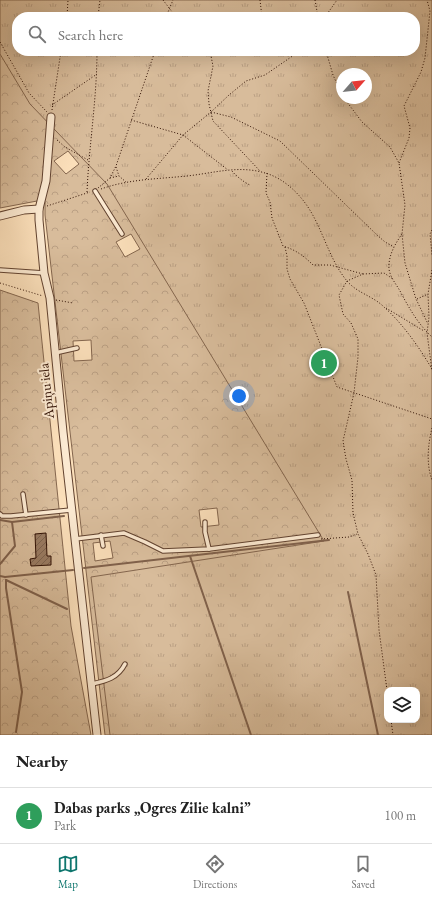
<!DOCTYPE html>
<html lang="en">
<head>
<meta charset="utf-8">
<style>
  :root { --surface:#fff; --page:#f2f2f2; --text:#222; --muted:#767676; --line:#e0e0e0; --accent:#0f766e }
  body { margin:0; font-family:"EB Garamond",serif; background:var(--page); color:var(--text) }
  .controls { position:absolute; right:12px; bottom:12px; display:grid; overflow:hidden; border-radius:8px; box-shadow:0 4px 16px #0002 }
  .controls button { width:36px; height:36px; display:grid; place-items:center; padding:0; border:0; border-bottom:1px solid var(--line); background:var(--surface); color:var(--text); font:20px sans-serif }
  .compass { position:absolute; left:336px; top:68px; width:36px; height:36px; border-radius:50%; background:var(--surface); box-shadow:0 4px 16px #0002; rotate:62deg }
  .you { position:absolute; left:239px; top:396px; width:14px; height:14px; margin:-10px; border:3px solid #fff; border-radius:50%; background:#1a73e8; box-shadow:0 0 0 6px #1a73e833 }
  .badge { display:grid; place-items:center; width:26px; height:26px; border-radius:50%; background:var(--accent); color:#fff; font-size:13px; font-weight:700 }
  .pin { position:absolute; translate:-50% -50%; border:2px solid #fff; box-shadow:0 1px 4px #0006 }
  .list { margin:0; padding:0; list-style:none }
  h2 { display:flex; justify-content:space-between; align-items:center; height:52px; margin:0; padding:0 16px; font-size:17px }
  h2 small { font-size:13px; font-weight:400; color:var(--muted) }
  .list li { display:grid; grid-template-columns:26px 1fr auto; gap:12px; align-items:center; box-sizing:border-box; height:56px; padding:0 16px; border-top:1px solid var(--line) }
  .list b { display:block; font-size:15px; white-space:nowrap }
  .list p { margin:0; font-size:13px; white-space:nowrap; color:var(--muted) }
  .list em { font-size:13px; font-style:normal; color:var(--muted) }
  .icon { flex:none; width:22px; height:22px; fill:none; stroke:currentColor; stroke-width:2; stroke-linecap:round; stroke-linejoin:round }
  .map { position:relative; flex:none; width:432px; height:735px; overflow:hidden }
  .search { position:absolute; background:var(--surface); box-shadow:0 4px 16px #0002; left:12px; right:12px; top:12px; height:44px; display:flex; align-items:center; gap:10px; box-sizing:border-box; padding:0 14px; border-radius:16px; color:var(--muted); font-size:15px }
  .sheet { height:108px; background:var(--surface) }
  nav { display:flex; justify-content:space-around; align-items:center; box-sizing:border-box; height:56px; border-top:1px solid var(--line); background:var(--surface); font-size:11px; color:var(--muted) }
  nav a { display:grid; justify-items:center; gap:2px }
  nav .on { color:var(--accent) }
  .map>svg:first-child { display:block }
  .forest { fill:url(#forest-crowns); stroke:#84664e; fill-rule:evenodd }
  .park { fill:url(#park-tufts); stroke:#84664e; fill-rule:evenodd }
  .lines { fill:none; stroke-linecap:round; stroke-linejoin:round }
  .stream { stroke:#80614b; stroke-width:2 }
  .building { fill:url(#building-hatch); stroke:#2f0f02 }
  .service-casing { stroke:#624330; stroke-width:5.5 }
  .minor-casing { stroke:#624330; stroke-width:9 }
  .path { stroke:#2f0f02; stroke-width:1; stroke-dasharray:1 2; stroke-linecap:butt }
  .service { stroke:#fcead2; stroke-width:3.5 }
  .minor { stroke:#fcead2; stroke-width:7 }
  .labels { text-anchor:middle; stroke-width:4; stroke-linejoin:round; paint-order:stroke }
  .street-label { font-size:14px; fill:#2f0f02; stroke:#fcead2 }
</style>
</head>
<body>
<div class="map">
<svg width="432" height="735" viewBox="0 0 432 735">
  <defs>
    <pattern id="forest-crowns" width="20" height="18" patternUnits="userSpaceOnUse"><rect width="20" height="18" fill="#d8bc9b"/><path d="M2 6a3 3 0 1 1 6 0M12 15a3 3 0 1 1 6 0" fill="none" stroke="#baa084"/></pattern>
    <pattern id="park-tufts" width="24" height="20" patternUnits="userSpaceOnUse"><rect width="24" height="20" fill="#d8bc9b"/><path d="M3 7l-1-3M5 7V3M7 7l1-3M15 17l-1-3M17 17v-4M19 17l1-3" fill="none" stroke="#baa084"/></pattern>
    <pattern id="building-hatch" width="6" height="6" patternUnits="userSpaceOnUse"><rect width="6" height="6" fill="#997b62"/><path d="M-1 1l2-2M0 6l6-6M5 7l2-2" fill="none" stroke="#7d634f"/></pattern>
  </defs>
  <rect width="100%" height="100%" fill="#fbdfba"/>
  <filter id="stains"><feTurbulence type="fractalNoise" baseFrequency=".005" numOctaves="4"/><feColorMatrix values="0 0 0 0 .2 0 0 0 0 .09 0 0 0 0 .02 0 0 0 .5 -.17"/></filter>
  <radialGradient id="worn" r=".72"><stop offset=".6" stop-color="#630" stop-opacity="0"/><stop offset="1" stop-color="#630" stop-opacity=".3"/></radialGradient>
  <!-- forest -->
  <g class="forest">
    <path d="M0,0H432V735H105L45,215V202L37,201L0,208ZM17,17H415V51H17ZM342,74H366V98H342ZM68,151L79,164L66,174L54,161ZM131,234L140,249L125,257L116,242ZM91,340L92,360L74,361L73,341ZM217,508L219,525L201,527L199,510ZM110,541L113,558L95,561L93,543ZM387,690H417V720H387Z"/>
    <polygon points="0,290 38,303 71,626 91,735 0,735"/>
  </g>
  <!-- park -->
  <path class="park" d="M0,0H432V735H110L91,577L324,541L107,184L30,104L0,54ZM17,17H415V51H17ZM342,74H366V98H342ZM387,690H417V720H387Z"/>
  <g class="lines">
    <!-- stream -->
    <g class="stream">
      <polyline points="0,520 12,522 64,516"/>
      <polyline points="190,556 251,735"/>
      <polyline points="0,564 15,546 12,522"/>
      <polyline points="84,568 329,540"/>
      <polyline points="0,576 5,577 73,570"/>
      <polyline points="6,580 6,588 22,692 16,732"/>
      <polyline points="6,580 67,609"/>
      <polyline points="348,592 378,735"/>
    </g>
  </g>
  <!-- building -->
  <polygon class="building" points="46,533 47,556 51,556 51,565 31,566 30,559 36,558 35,534"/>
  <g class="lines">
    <defs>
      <g id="service">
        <polyline points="95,191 122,234"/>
        <polyline points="0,270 44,273"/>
        <polyline points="55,353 77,348"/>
        <polyline points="23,494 26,515"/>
        <polyline points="0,514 2,516 11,516 71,510"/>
        <polyline points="205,522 205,532 209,549"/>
        <polyline points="101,535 103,546"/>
        <polyline points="75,539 124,533 145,542 163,551 209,549 318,535"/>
        <path d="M92,684C106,681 118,678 125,664"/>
      </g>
      <g id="minor">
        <polyline points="51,117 46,181 39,209 39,220 44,273 50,298 63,432 97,735"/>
        <polyline points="0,216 24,210 39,209"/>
      </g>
    </defs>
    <!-- service casing -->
    <use href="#service" class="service-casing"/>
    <!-- minor casing -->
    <use href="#minor" class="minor-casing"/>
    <!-- path -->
    <g class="path">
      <polyline points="163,0 176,17"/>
      <polyline points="260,0 262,17"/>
      <polyline points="315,0 318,17"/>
      <polyline points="67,17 68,0"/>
      <polyline points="98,17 100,0"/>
      <polyline points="166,17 173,0"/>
      <polyline points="325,17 337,0"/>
      <polyline points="0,42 29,93 47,112"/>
      <polyline points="210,51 213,66 208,91 209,104 213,121 260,171"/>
      <polyline points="282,51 289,57"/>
      <polyline points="326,51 333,75 342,95"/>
      <polyline points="344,98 362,122 390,147 399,163 405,205 402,234 405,263 416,299 428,324"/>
      <polyline points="52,105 97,74"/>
      <polyline points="52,110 61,51"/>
      <polyline points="211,112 231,117 280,141 377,235 385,242 394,247"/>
      <polyline points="131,120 183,135 228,170"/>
      <polyline points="57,140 65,147 88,160"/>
      <polyline points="399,163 409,138 410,128 404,106 421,72 425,58 430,11 427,0"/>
      <polyline points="116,167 119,176 126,182"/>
      <path d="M232,171C236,176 245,183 250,185"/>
      <path d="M267,173L266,193L270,202L272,218L283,246C296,250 304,256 313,265H330L363,274"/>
      <polyline points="110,178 119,176"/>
      <polyline points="146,179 183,135 211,112 229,95 246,81 265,75 294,55 297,51"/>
      <polyline points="98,188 110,178 116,166 155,51"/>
      <path d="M101,189C129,179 158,179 187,176C214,173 239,165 265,173C280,177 293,188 302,199C322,223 327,257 347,281C357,293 373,296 384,307C403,324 419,347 432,369"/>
      <path d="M87,192C89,145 97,98 97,51"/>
      <polyline points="47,206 90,192"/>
      <polyline points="432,230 430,234 432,255"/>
      <path d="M402,234C395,244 388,256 389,269C390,277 396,284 400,291C409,308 418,324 432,337"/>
      <polyline points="285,247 287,256 287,269 290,279 304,303 337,387 432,419"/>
      <polyline points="432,270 428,294 429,317 427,333 432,371"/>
      <polyline points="0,283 43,296"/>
      <polyline points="417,299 428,294"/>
      <polyline points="56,300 73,303"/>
      <polyline points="386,308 424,331"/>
      <path d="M432,428C428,444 426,464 432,480"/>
      <polyline points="321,539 349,537 357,534"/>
      <polyline points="387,690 379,630 376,575 368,554 358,534 353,513 352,480 346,459 343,441 354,393 358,357 358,339 351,323 343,314 339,295 347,281 363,274 384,273 393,279"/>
      <polyline points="391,720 393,735"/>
    </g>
    <!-- service -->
    <use href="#service" class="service"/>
    <!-- minor -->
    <use href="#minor" class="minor"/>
  </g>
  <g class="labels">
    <!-- street labels -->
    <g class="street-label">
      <text transform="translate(46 391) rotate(-96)" y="5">Apiņu iela</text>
    </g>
  </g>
  <rect width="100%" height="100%" filter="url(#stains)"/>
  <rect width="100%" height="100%" fill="url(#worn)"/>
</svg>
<div class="controls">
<button><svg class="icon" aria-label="layers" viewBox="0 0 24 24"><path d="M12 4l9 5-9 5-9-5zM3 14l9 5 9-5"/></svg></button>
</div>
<svg class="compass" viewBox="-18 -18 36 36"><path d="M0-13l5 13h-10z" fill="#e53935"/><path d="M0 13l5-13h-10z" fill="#767676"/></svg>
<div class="you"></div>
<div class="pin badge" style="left:324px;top:363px;background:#2e9e5b">1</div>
<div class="search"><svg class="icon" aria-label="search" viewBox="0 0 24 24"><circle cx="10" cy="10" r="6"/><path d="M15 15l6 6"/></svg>Search here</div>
</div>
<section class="sheet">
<h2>Nearby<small></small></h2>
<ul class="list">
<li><span class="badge" style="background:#2e9e5b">1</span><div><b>Dabas parks „Ogres Zilie kalni”</b><p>Park</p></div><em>100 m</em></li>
</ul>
</section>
<nav>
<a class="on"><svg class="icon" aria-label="map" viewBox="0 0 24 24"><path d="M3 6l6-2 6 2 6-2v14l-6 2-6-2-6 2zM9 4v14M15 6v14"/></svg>Map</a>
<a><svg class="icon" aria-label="directions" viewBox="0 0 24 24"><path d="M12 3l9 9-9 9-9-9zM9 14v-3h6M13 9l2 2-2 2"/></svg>Directions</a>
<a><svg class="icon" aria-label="saved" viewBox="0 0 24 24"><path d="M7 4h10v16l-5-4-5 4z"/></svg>Saved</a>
</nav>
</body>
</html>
